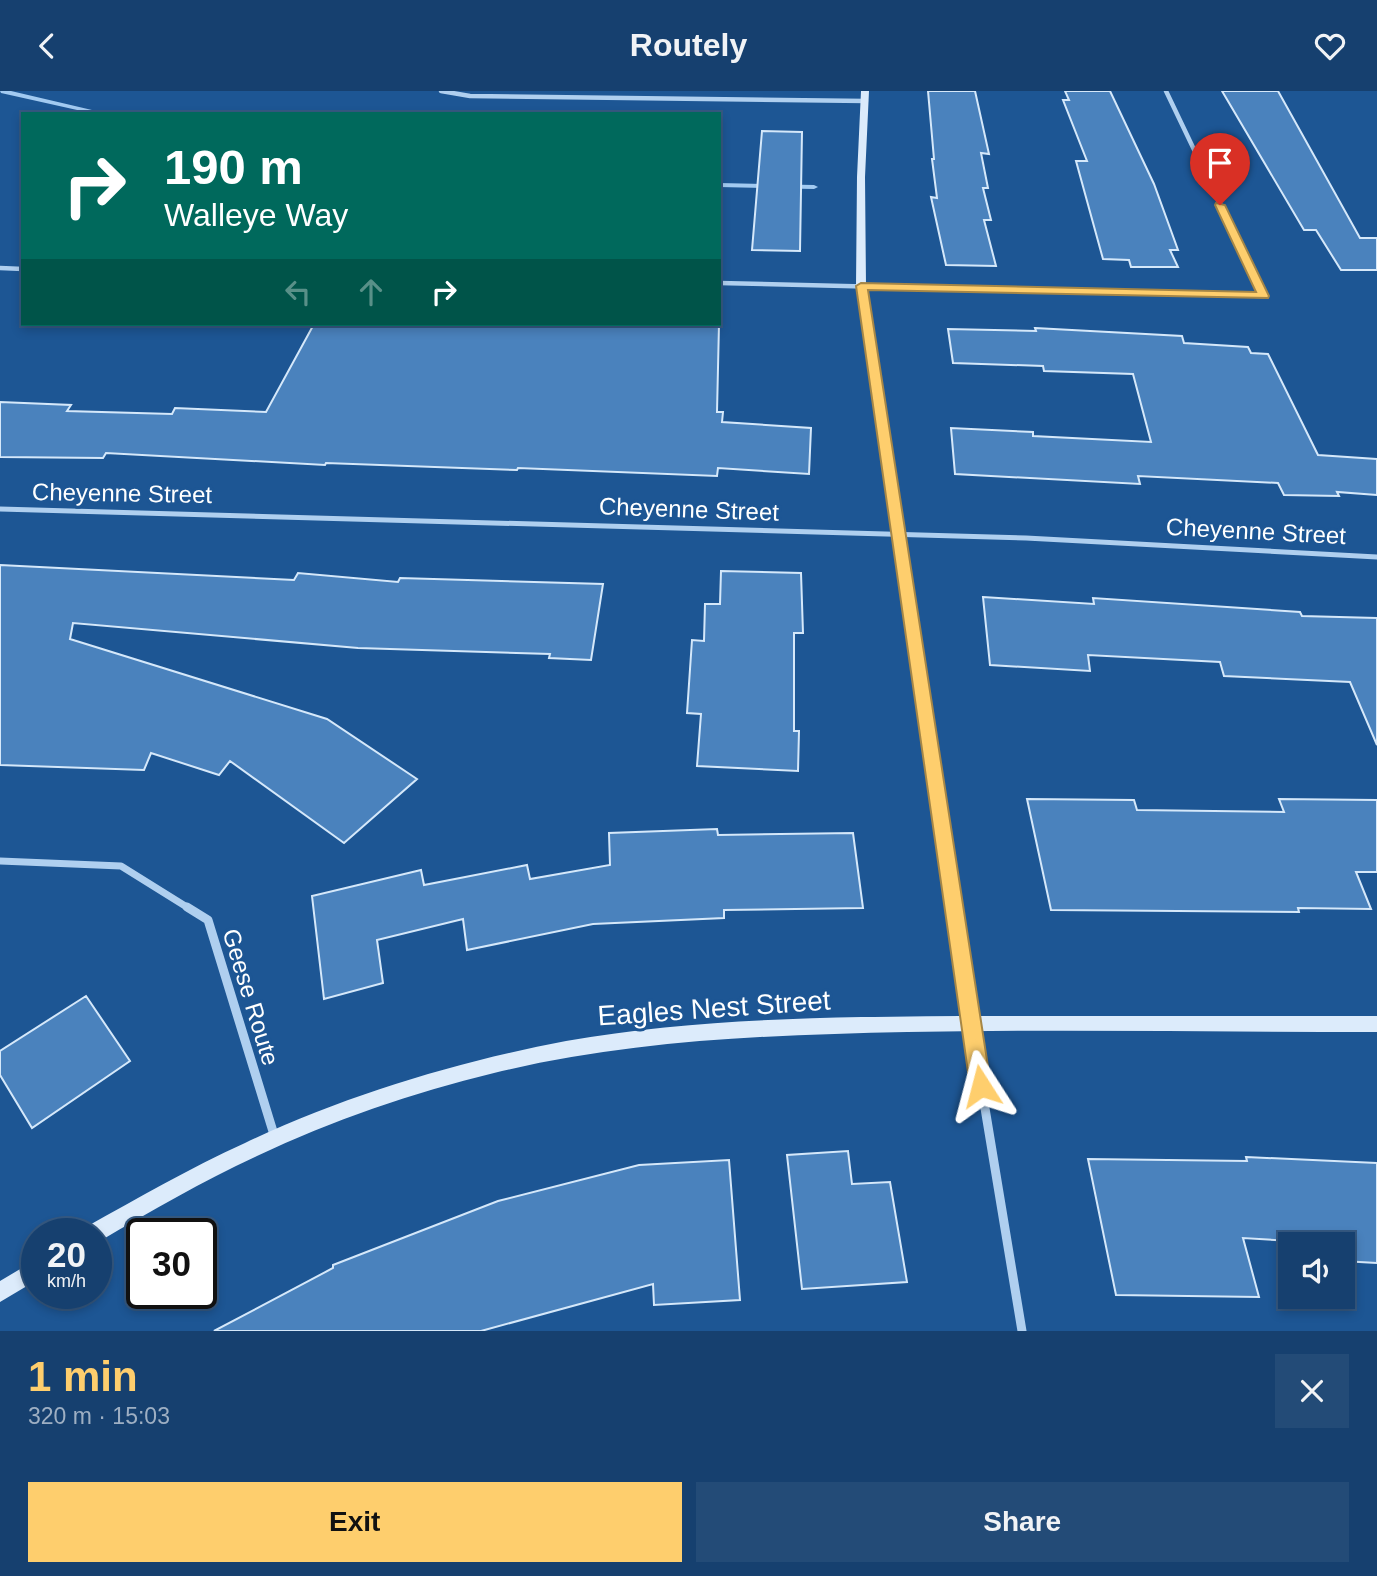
<!DOCTYPE html>
<html lang="en">
<head>
<meta charset="utf-8">
<style>
  :root { --surface:#16406f; --page:#234b77; --text:#f1f3f6; --muted:#9eafc3; --line:#355982; --accent:#fece6d }
  body { margin:0; font-family:Helvetica,sans-serif; background:var(--page); color:var(--text); height:100vh; display:flex; flex-direction:column; font-size:26px; white-space:nowrap }
  * { box-sizing:border-box; margin:0 }
  p { font-size:23px; color:var(--muted) }
  .icon { flex:none; width:38px; height:38px; fill:none; stroke:currentColor; stroke-width:2; stroke-linecap:round; stroke-linejoin:round }
  .map { position:relative; height:1240px; overflow:hidden }
  .details { display:flex; flex-direction:column; background:var(--surface); flex:1 }
  .details>* { flex:none }
  .top-card { position:absolute; left:21px; top:21px; width:700px; height:214px; border-radius:0px; box-shadow:0 4px 10px #0003,0 0 0 2px var(--line); background:#00695c; color:#fff; overflow:hidden }
  .controls { position:absolute; left:1278px; top:1141px; display:grid; gap:14px }
  .controls a { display:grid; place-items:center; width:77px; height:77px; border-radius:0px; background:var(--surface); box-shadow:0 4px 10px #0003,0 0 0 2px var(--line); font-size:35px }
  .speed { position:absolute; left:21px; top:1127px; display:flex; gap:14px; font-size:35px; font-weight:700; text-align:center }
  .speed>* { display:grid; place-content:center; width:91px; height:91px; border-radius:50%; background:var(--surface); box-shadow:0 4px 10px #0003,0 0 0 2px var(--line); line-height:1 }
  .speed small { font-size:18px; font-weight:400 }
  .speed .limit { border:4px solid #111; border-radius:10px; background:#fff; color:#111 }
  .pin { position:absolute; display:grid; place-items:center; width:60px; height:60px; color:#fff; margin:-72px -30px; border-radius:50% 50% 50% 0; rotate:-45deg; box-shadow:0 0 7px #0007 }
  .pin .icon { rotate:45deg }
  .me { position:absolute; width:77px; margin:-38px; rotate:351deg; stroke-linejoin:round; filter:drop-shadow(0 0 5px #0008) }
  .turn { display:flex; align-items:center; gap:24px; height:147px; padding:0 28px; font-size:32px }
  .turn .icon { width:91px; height:91px; stroke-width:2.5 }
  .turn b { display:block; font-size:49px; line-height:60px }
  .lanes { display:flex; align-items:center; height:66px; padding:0 28px; background:#0003; justify-content:center; gap:35px; direction:ltr }
  .lanes .off { opacity:.35 }
  .round { display:grid; place-items:center; flex:none; width:74px; height:74px; border-radius:0px; background:var(--page) }
  .headline { display:flex; align-items:center; justify-content:space-between; height:119px; padding:0 28px }
  h1 { font-size:42px; font-weight:700; line-height:52px; color:var(--accent) }
  .cta { display:flex; gap:14px; margin-top:auto; padding:14px 28px }
  .cta a { flex:1; height:80px; border-radius:0px; background:var(--accent); color:#111; font-size:28px; font-weight:700; line-height:80px; text-align:center }
  .cta a+a { background:var(--page); color:var(--text) }
  header { display:flex; justify-content:space-between; align-items:center; height:91px; padding:0 28px; background:var(--surface); font-size:32px; font-weight:700 }
  .map>svg:first-child { display:block }
  .lines { fill:none; stroke-linecap:round; stroke-linejoin:round }
  .stream { fill:#a2caf1; fill-rule:evenodd }
  .building { fill:#4a82bd; stroke:#d5e8fa; stroke-width:2 }
  .street-far3 { stroke:#afcfef; stroke-width:4.5 }
  .street-far2 { stroke:#afcfef; stroke-width:5 }
  .street-far1 { stroke:#afcfef; stroke-width:7 }
  .street { stroke:#afcfef; stroke-width:9 }
  .secondary { fill:#dcebfb; fill-rule:evenodd }
  .route { fill:#fece6d; stroke:#a58647; stroke-width:2 }
  .labels { text-anchor:middle; dominant-baseline:central; stroke-width:6; stroke-linejoin:round; paint-order:stroke }
  .street-label { font-size:24px; fill:#fff; stroke:#1d5694 }
  .near-street-label { font-size:28px; fill:#fff; stroke:#1d5694 }
</style>
</head>
<body>
<header><svg class="icon" aria-label="back" viewBox="0 0 24 24"><path d="M15 5l-7 7 7 7"/></svg>Routely<svg class="icon" aria-label="heart" viewBox="0 0 24 24"><path d="M12 20l-8-8c-3-5 5-10 8-4 3-6 11-1 8 4z"/></svg></header>
<div class="map">
<svg width="1377" height="1240" viewBox="0 0 1377 1240">
  <rect width="100%" height="100%" fill="#1d5694"/>
  <g class="lines">
    <path class="stream" d="M0 0H11L109 23H95L1 2Z
      M719 92 814 94 818 96 814 98 719 96Z"/>
  </g>
  <path class="building" d="M928 0H975L989 63 981 62 988 97H983L991 129H984L996 175 946 174 931 106 937 107 932 68H934Z
    M1065 0H1110L1154 93 1178 159H1170L1178 176H1131L1129 169 1103 168 1076 70H1087L1063 9H1069Z
    M1222 0H1278L1360 147H1377V179H1341L1316 139H1304Z
    M762 40 802 41 800 160 752 159Z
    M314 233H719L717 321H723L722 331 811 337 809 383 718 377 717 385 518 377 517 379 326 372 325 374 106 362 103 367 0 366V311L71 314 67 320 172 323 175 317 266 321Z
    M1035 237 1182 245 1184 252 1248 256 1251 262 1268 263 1318 364 1377 368V404L1337 401 1339 405 1284 404 1278 392 1138 385 1140 393 955 383 951 337 1033 341V345L1151 351 1133 283 1044 280 1043 275 953 272 948 238 1036 240Z
    M0 474 294 489 298 482 398 491 400 487 603 493 591 569 549 567 550 563 358 557 73 532 70 548 327 628 417 688 344 752 230 670 219 684 151 662 144 679 0 674Z
    M721 480 801 482 803 542H794V640H799L798 680 697 675 701 623 687 622 692 549 704 550 705 513H720Z
    M983 506 1094 513 1093 507 1300 521 1302 525 1377 527V654L1350 591 1224 585 1220 571 1088 564 1090 580 990 574Z
    M1027 708 1134 709 1137 719 1284 721 1279 708 1377 709V781H1356L1371 818 1298 817 1299 821 1051 819Z
    M717 738 718 744 853 742 863 817 724 819V827L593 833 467 859 463 828 377 849 383 892 324 908 312 805 421 779 424 794 527 774 530 788 610 774 609 742Z
    M86 905 130 970 32 1037 0 984V960Z
    M848 1060 852 1093 890 1091 907 1191 802 1198 787 1064Z
    M1246 1066 1377 1072V1172L1342 1170V1153L1243 1147 1259 1206 1116 1204 1088 1068 1247 1070Z
    M729 1069 740 1209 654 1214 653 1193 481 1240H214L333 1177V1174L498 1110 639 1074Z"/>
  <g class="lines">
    <path class="street-far3" d="M441 0 470 5 866 10
      M0 177 23 178
      M719 192 1264 205 1166 0"/>
    <path class="street-far2" d="M0 418 1026 447 1377 466"/>
    <path class="street-far1" d="M0 770 121 775 190 818"/>
    <path class="street" d="M187 816 208 829 275 1047
      M971 933 1022 1240"/>
    <path class="secondary" d="M861 0H869L865 86 866 195 978 925H1377V941C1220 941 1064 938 907 941 768 944 629 949 494 982 413 1002 332 1029 257 1065 203 1090 151 1120 100 1150L96 1151V1143H84L86 1136C138 1107 190 1077 245 1052 346 1004 456 971 566 950 696 927 830 926 961 925L856 195 857 86Z
      M37 1168V1189L0 1211V1190Z"/>
  </g>
  <path class="route" d="M1216 112 1225 114 1269 205 1268 207 868 199 991 995 988 1002 981 1005 973 1002 970 995 856 195 861 192 1256 201 1215 114Z"/>
  <g class="labels">
    <g class="street-label">
      <text transform="translate(122 402) rotate(1)">Cheyenne Street</text>
      <text transform="translate(689 418) rotate(2)">Cheyenne Street</text>
      <text transform="translate(1256 440) rotate(3)">Cheyenne Street</text>
      <text transform="translate(251 906) rotate(73)">Geese Route</text>
    </g>
    <g class="near-street-label">
      <text transform="translate(714 917) rotate(-4)">Eagles Nest Street</text>
    </g>
  </g>
</svg>
<div class="controls">
<a><svg class="icon" aria-label="sound" viewBox="0 0 24 24"><path d="M4 9h4l5-4v14l-5-4H4zM17 9q2 3 0 6"/></svg></a>
</div>
<div class="speed"><div>20<small>km/h</small></div><div class="limit">30</div></div>
<div class="pin" style="left:1220px;top:114px;background:#d93025"><svg class="icon" aria-label="arrive" viewBox="0 0 24 24"><path d="M6 21V4h12l-3 4 3 4H6"/></svg></div>
<svg class="me" style="left:981px;top:995px" viewBox="-20 -20 40 40"><path d="M0-17L14 15 0 8-14 15z" fill="#fece6d" stroke="#fff" stroke-width="4"/></svg>
<div class="top-card">
<div class="turn"><svg class="icon" aria-label="right" viewBox="0 0 24 24"><path d="M7 20v-9h11M14 6l5 5-5 5"/></svg><div><b>190 m</b>Walleye Way</div></div>
<div class="lanes"><svg class="icon off" aria-label="left" viewBox="0 0 24 24"><path d="M17 20v-9H6M10 6l-5 5 5 5"/></svg><svg class="icon off" aria-label="ahead" viewBox="0 0 24 24"><path d="M12 20V5M6 11l6-6 6 6"/></svg><svg class="icon" aria-label="right" viewBox="0 0 24 24"><path d="M7 20v-9h11M14 6l5 5-5 5"/></svg></div>
</div>
</div>
<section class="details">
<div class="headline"><div><h1>1 min</h1><p>320 m · 15:03</p></div><a class="round"><svg class="icon" aria-label="close" viewBox="0 0 24 24"><path d="M6 6l12 12M18 6L6 18"/></svg></a></div>
<div class="cta"><a>Exit</a><a>Share</a></div>
</section>
</body>
</html>
